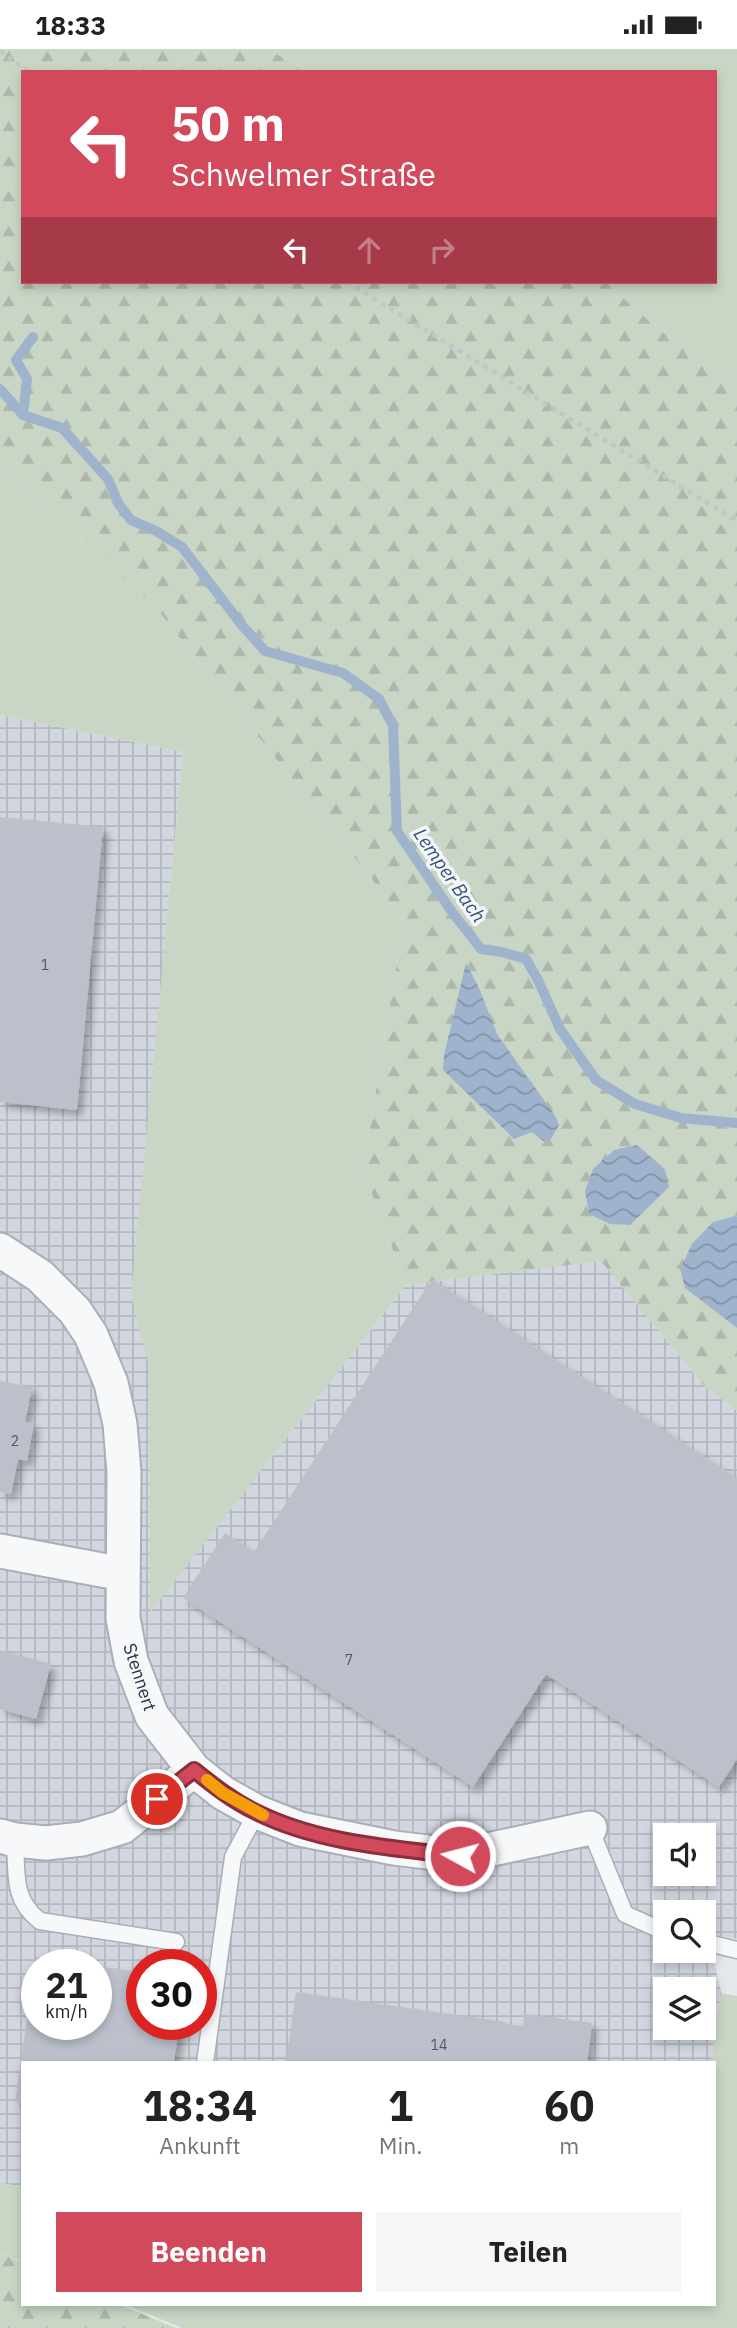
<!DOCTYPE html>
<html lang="de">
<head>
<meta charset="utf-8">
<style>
  :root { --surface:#fff; --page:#f6f6f6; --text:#222; --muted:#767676; --accent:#d1495b }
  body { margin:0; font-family:"IBM Plex Sans",sans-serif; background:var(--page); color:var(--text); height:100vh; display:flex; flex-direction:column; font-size:26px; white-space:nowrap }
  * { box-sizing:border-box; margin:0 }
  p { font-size:23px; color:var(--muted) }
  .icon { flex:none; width:38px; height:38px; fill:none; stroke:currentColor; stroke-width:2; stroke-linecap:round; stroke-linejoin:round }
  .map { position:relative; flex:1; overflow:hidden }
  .details { position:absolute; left:21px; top:2012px; width:695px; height:245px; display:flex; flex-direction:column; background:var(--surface); border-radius:0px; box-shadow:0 4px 10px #0003 }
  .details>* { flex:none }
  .top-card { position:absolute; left:21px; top:21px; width:696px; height:214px; border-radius:0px; box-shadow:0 4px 10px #0003; background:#d1495b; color:#fff; overflow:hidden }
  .tools { position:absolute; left:653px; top:1774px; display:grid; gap:14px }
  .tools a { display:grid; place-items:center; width:63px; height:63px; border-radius:0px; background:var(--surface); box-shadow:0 4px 10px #0003; font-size:35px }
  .speed { position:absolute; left:21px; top:1900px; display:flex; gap:14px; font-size:35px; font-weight:700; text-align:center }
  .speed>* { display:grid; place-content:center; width:91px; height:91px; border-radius:50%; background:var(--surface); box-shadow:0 4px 10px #0003; line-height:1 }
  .speed small { font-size:18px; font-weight:400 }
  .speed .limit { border:10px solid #d22; background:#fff; color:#111 }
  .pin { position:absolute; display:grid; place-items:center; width:60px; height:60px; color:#fff; margin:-30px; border:4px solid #fff; border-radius:50%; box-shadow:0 2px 7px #0007 }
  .me { position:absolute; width:77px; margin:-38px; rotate:277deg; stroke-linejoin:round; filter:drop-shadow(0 0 5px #0008) }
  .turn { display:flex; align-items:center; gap:24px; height:147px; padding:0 35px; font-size:32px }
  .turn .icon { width:91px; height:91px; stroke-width:2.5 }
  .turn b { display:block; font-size:49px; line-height:60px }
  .lanes { display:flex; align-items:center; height:66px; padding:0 35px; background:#0003; justify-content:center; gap:35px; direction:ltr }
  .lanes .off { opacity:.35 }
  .eta { display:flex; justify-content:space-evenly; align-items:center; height:119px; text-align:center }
  .eta b { font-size:42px; font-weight:700; line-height:49px }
  .action { display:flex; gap:14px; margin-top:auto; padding:14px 35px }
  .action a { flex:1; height:80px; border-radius:0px; background:var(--accent); color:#fff; font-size:28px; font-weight:700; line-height:80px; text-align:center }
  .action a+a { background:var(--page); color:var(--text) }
  .status { display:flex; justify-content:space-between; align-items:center; height:49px; padding:0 35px; background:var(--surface); direction:ltr }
  .status svg { height:19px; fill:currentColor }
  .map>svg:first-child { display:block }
  .industrial { fill:url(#industrial-grid); fill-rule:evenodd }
  .green { fill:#c9d6c5 }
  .forest { fill:url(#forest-firs) }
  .water { fill:url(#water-waves) }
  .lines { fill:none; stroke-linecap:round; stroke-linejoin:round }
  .stream { stroke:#9fb4cc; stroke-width:10 }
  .building { fill:#bbc0ca; filter:url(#shadow) }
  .lane-casing { stroke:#a9aeb7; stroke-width:19 }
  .street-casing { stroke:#a9aeb7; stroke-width:37 }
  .path { stroke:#c2c5cb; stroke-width:4.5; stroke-dasharray:5 5; stroke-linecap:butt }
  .lane { stroke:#f7f8fa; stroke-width:16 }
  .street { stroke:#f7f8fa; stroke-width:33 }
  .route-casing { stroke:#882f3b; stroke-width:18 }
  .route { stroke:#d1495b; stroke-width:12 }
  .slow { stroke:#f59e0b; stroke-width:12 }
  .labels { text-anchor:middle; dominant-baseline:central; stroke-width:7; stroke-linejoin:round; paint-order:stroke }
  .number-label { font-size:14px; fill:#4f5766 }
  .street-label { font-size:18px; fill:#2b3445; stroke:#f4f6f9 }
  .water-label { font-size:19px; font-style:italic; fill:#34527a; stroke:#f4f6f9 }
</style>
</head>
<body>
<div class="status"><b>18:33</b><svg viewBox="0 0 49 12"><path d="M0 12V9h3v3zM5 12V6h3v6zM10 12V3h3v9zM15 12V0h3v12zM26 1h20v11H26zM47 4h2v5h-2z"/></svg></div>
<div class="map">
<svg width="737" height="2279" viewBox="0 0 737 2279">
  <defs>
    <pattern id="industrial-grid" width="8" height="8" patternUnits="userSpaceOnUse" patternTransform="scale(1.75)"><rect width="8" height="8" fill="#d2d6de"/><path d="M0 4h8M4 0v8" fill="none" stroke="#b4b8c0"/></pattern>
    <pattern id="forest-firs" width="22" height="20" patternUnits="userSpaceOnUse" patternTransform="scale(1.75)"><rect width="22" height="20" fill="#c9d6c5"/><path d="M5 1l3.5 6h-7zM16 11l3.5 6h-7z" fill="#adb8ab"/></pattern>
    <pattern id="water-waves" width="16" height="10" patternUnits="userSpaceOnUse" patternTransform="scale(1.75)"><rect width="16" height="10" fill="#9fb4cc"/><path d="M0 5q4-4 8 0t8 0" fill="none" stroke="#8293a7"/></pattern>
    <filter id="shadow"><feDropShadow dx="6" dy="6" stdDeviation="3.5" flood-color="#0004"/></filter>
  </defs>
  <rect width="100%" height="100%" fill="#e4e7ec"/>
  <path class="industrial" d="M0 666 183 703 132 1246 149 1317 150 1563 406 1236 601 1211 704 1337 737 1362V1890L709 1885 721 1944 711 2014H23V2138L0 2134ZM665 1787H704V1825H665ZM665 1864H704V1902H665ZM37 1916H96V1976H37ZM142 1916H201V1976H142ZM665 1941H704V1979H665Z"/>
  <path class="green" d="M267 0H737V335L657 279 606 233H716V23H310Z
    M0 414 153 555 404 871 363 1121 406 1236 150 1564 149 1317 131 1246 183 703 0 666Z
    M721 1944 737 1947V2279H182L126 2256H714V2014H711Z
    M0 2134 23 2138V2213L0 2204Z"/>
  <path class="forest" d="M0 0H267L310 23H23V233H606L657 279 737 335V1362L704 1337 601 1212 406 1236 363 1121 404 871 153 555 0 414Z
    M0 2204 23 2214V2256H121L176 2279H0Z"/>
  <path class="water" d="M466 914 480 941 497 985 556 1068 559 1076 550 1092H543L532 1083 514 1090 443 1021 444 1006Z
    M637 1096 665 1120 669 1138 630 1176 610 1175 589 1165 585 1142 593 1120 614 1101Z
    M735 1167 737 1168V1279L685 1239 680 1220 692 1195 713 1173Z"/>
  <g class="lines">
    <path class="stream" d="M0 340 23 366 62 379 108 430 118 454 131 471 156 482 182 498 241 575 265 602 343 624 379 650 393 677 397 782 452 863 481 900 502 903 526 910 538 931 560 980 596 1031 635 1055 681 1069 737 1074
      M23 366 27 330 16 311 33 288"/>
  </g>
  <path class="building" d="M0 768 103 778 77 1061 0 1053Z
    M432 1230 737 1429V1710L719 1738 546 1625 473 1738 183 1549 225 1484 254 1503Z
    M0 1332 32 1338 25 1373 34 1374 27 1412 18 1410 11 1445 0 1443Z
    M0 1601 51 1615 36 1670 0 1660Z
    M36 1908 83 1915 37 1916V1976H96V1917L142 1923V1976H179L174 2014H23V2054L15 2053Z
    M296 1943 506 1973 505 1975 523 1977 525 1965 592 1974 587 2014H286Z"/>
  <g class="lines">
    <defs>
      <path id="lane" d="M590 1779 625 1865 665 1883
        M15 1791C17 1824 12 1851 40 1872L176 1893
        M704 1893 737 1901
        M205 2014 233 1808 257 1763"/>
      <path id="street" d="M0 1201 40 1227 75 1262 91 1286 111 1334 120 1375 124 1423 123 1569 131 1612 152 1667 194 1721 223 1744 257 1763 300 1780 394 1799 460 1807 590 1779
        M0 1502 123 1525
        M0 1787 15 1791 46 1794 82 1790 122 1778 194 1721"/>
    </defs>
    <use href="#lane" class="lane-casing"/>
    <use href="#street" class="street-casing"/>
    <path class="path" d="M0 2 28 23
      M347 233 737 472"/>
    <use href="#lane" class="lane"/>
    <use href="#street" class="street"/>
  </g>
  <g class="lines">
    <defs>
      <path id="route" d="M157 1750 194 1721C214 1737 233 1752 256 1763 318 1794 392 1799 460 1807"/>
    </defs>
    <use href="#route" class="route-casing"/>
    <use href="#route" class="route"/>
    <path class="slow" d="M207 1731 223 1744 263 1766"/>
  </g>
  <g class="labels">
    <g class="number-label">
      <text x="45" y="916">1</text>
      <text x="15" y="1392">2</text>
      <text x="349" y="1611">7</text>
      <text x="439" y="1996">14</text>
    </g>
    <g class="street-label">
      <text transform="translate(140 1628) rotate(72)">Stennert</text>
    </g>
    <g class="water-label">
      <text transform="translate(450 826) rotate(55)">Lemper Bach</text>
    </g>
  </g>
</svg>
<div class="tools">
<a><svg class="icon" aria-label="sound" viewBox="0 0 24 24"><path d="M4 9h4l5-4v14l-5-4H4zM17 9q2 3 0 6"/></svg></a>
<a><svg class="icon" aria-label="search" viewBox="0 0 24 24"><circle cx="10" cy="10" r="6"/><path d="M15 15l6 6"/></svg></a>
<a><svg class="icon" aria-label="layers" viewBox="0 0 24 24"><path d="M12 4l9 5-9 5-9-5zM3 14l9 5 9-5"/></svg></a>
</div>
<div class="speed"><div>21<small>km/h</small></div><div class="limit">30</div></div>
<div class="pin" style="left:157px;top:1750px;background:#d93025"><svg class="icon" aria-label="arrive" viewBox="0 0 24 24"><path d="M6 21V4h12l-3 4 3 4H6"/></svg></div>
<svg class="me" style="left:460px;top:1807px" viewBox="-20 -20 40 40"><circle r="17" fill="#d1495b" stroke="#fff" stroke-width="3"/><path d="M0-11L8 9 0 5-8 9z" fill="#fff"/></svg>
<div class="top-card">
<div class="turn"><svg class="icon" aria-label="left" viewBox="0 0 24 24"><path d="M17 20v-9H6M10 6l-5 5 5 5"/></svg><div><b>50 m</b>Schwelmer Straße</div></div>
<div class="lanes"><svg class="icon" aria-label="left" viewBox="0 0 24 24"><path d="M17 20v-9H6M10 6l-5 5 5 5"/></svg><svg class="icon off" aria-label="ahead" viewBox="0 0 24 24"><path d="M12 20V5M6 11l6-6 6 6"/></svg><svg class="icon off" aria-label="right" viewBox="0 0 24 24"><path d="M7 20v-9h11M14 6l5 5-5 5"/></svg></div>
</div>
<section class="details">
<div class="eta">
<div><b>18:34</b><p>Ankunft</p></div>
<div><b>1</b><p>Min.</p></div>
<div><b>60</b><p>m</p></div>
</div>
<div class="action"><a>Beenden</a><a>Teilen</a></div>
</section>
</div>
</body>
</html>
